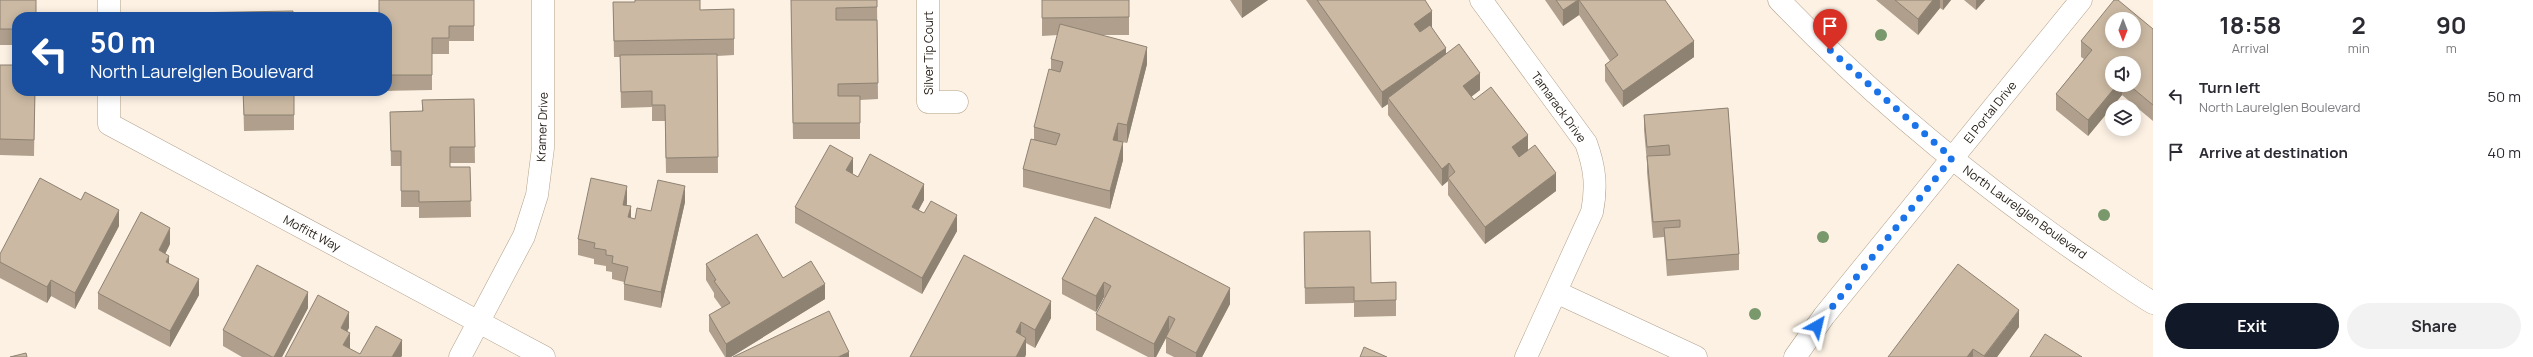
<!DOCTYPE html>
<html lang="en">
<head>
<meta charset="utf-8">
<style>
  :root { --surface:#fff; --page:#f2f2f3; --text:#2b2b33; --muted:#7c7c81; --accent:#111827 }
  body { margin:0; font-family:Manrope,sans-serif; background:var(--page); color:var(--text); height:100vh; display:flex; flex-direction:column; font-size:15px; white-space:nowrap }
  * { box-sizing:border-box; margin:0 }
  p { font-size:13px; color:var(--muted) }
  .icon { flex:none; width:22px; height:22px; fill:none; stroke:currentColor; stroke-width:2; stroke-linecap:round; stroke-linejoin:round }
  .map { position:relative; flex:1; overflow:hidden }
  .panel { display:flex; flex-direction:column; background:var(--surface); width:380px }
  .panel>* { flex:none }
  .top-card { position:absolute; left:12px; top:12px; width:380px; height:84px; border-radius:16px; box-shadow:0 2px 10px #0003; background:#1a4fa0; color:#fff; overflow:hidden }
  .needle { width:26px; rotate:180deg }
  .fabs { position:absolute; left:2105px; top:12px; display:grid; gap:8px }
  .fabs a { display:grid; place-items:center; width:36px; height:36px; border-radius:50%; background:var(--surface); box-shadow:0 2px 10px #0003; font-size:20px }
  .pin { position:absolute; display:grid; place-items:center; width:34px; height:34px; color:#fff; margin:-41px -17px; border-radius:50% 50% 50% 0; rotate:-45deg; box-shadow:0 0 4px #0007 }
  .pin .icon { rotate:45deg }
  .me { position:absolute; width:44px; margin:-22px; rotate:37deg; stroke-linejoin:round; filter:drop-shadow(0 0 3px #0008) }
  .turn { display:flex; align-items:center; gap:14px; height:84px; padding:0 12px; font-size:18px }
  .turn .icon { width:52px; height:52px; stroke-width:2.5 }
  .turn b { display:block; font-size:28px; line-height:34px }
  .eta { display:flex; justify-content:space-evenly; align-items:center; height:68px; text-align:center }
  .eta b { font-size:24px; font-weight:700; line-height:28px }
  .cta { display:flex; gap:8px; margin-top:auto; padding:8px 12px }
  .cta a { flex:1; height:46px; border-radius:24px; background:var(--accent); color:#fff; font-size:16px; font-weight:700; line-height:46px; text-align:center }
  .cta a+a { background:var(--page); color:var(--text) }
  ul { padding:0; list-style:none }
  li { display:flex; align-items:center; gap:12px; height:56px; padding:0 12px }
  li div { flex:1 }
  li b { display:block; font-size:15px }
  li em { font-style:normal }
  main { display:flex; flex:1; min-height:0 }
  .map>svg:first-child { display:block }
  .lines { fill:none; stroke-linecap:round; stroke-linejoin:round }
  .minor-casing { stroke:#b2a18c; stroke-width:23 }
  .minor { stroke:#fff; stroke-width:22 }
  .tree { fill:#79986c }
  .wall { fill:#af9f8c; fill-rule:evenodd }
  .shaded-wall { fill:#8e8272 }
  .building { fill:#cbb9a3; stroke:#8e8272; fill-rule:evenodd }
  .route { stroke:#1a73e8; stroke-width:7; stroke-dasharray:0 12.6 }
  .labels { text-anchor:middle; dominant-baseline:central; stroke-width:4; stroke-linejoin:round; paint-order:stroke }
  .street-label { font-size:12px; fill:#221b13; stroke:#fff }
</style>
</head>
<body>
<main>
<div class="map">
<svg width="2153" height="357" viewBox="0 0 2153 357">
  <rect width="100%" height="100%" fill="#fcf1e3"/>
  <g class="lines">
    <defs>
      <path id="minor" d="M109 0V17
        M928 0V102H957
        M1481 0 1586 143C1595 168 1597 186 1592 212L1526 357
        M1779 0C1870 95 1972 179 2080 254 2104 270 2128 288 2153 303
        M109 91V124L544 357
        M1556 292 1696 357
        M460 357 524 236 537 195 543 148V0
        M1795 357 1824 316 2081 0"/>
    </defs>
    <use href="#minor" class="minor-casing"/>
    <use href="#minor" class="minor"/>
  </g>
  <g class="tree">
    <circle cx="1881" cy="35" r="6"/>
    <circle cx="2104" cy="215" r="6"/>
    <circle cx="1823" cy="237" r="6"/>
    <circle cx="1755" cy="314" r="6"/>
  </g>
  <path class="wall" d="M0 0 17 17V45H0Z
    M474 0V41H449V54H432V90L379 91H387V17Z
    M791 0H877L878 99 860 100V139H793Z
    M1042 0H1129V35H1101L1147 64 1127 143 1118 141 1123 160 1110 209 1023 187V169L1034 139V127L1051 70V59L1058 35 1042 36Z
    M1230 0H1268L1242 18Z
    M1306 0H1425L1432 27H1431L1446 54 1480 90 1471 97 1474 100 1528 150 1556 191 1485 244 1448 195V181L1442 186 1388 115V104L1382 108Z
    M1545 0H1665L1694 57 1623 107 1605 81V65L1610 61 1579 15 1563 26Z
    M1876 0H1951L1943 10 1940 8 1918 35Z
    M1964 0H1985L1976 10Z
    M613 2H635L700 10 734 9V55L717 56 718 173H666L665 121H652V107L621 108 620 57H614Z
    M2153 29V121L2122 95 2088 136 2056 110V94L2084 59 2081 57V41ZM2134 63V85H2112Z
    M0 65 35 91 34 156 0 155Z
    M243 91H294V130L244 131Z
    M474 99 475 163H450V167H470L471 217 419 218V207H401V166H391L390 112 422 111V100Z
    M1728 108 1739 254V270L1667 276 1664 237 1653 238 1647 172V162V163L1644 130V115Z
    M853 173V174L858 177 924 200 918 210 957 231 922 294 795 223V207Z
    M627 202V206L631 218 635 219 651 211 685 202 661 308 624 300V282L612 279V272L606 271V266L594 264V259L578 255V239Z
    M1095 217 1230 304 1202 357H1174L1166 353V338L1156 357H1148L1096 330V314L1105 298 1104 297 1096 312 1062 294V279Z
    M119 226 75 309 51 296 47 303 0 278V254Z
    M1304 232 1371 283 1396 282V316L1354 317V303L1305 304Z
    M170 244 165 254 169 264 199 295 170 347 98 309V293Z
    M964 255 1051 318 1035 348 1026 343V355Z
    M706 264 783 278 825 299 731 357H725L709 331V315L722 308 714 297V293L706 280Z
    M308 308 282 357H242L223 346V330Z
    M2019 327 1997 357H1888Z"/>
  <path class="shaded-wall" d="M1242 0H1268L1242 18Z
    M1578 0H1579V15L1563 26V10Z
    M1933 0H1940V8L1918 35V19Z
    M1943 0H1951L1943 10Z
    M1976 0H1985L1976 10Z
    M1432 11V27L1414 40V24Z
    M1694 41V57L1623 107V91Z
    M1147 47V64L1127 143V125Z
    M1446 48V64L1388 98V104L1382 108V92Z
    M1480 73V90L1463 103V86Z
    M2117 85H2122V95L2088 136V120Z
    M1118 123V141L1113 140Z
    M1528 135V153L1512 165V147Z
    M1123 142V160L1110 209V191Z
    M853 158V173L846 186V170Z
    M1449 163 1448 181 1442 186V169Z
    M1556 173V191L1485 244V227Z
    M924 184V200L912 223V207Z
    M627 186V202L623 221V205Z
    M685 186V202L661 308V292Z
    M631 206V222L628 217Z
    M119 210V226L75 309V293Z
    M957 215V231L922 294V278Z
    M170 228V244L159 266V250Z
    M169 256V272L166 262Z
    M199 279V295L170 347V331Z
    M51 280V296L47 303V287Z
    M1104 282V297L1096 312V296Z
    M825 284V299L731 357H726V344Z
    M1230 288V304L1202 357H1196V353Z
    M308 292V308L282 357H274Z
    M1051 301V318L1035 348V330Z
    M2019 310V327L1997 357H1984Z
    M349 312V328L341 344V328Z
    M1169 316V332L1166 337V338L1156 357H1154V344Z
    M1021 322V340L1016 332Z
    M350 333V349L343 345Z
    M1026 338V355L1025 357H1016Z
    M402 340V356L401 357H392Z
    M1973 349V357H1967Z
    M849 352V357H838Z"/>
  <path class="building" d="M0 0H36V17H17V29H0Z
    M379 0H474V26H449V38H432V75H387V17H379Z
    M635 0H700V10L734 9V39L614 41 613 2H635Z
    M791 0H877V7L836 8V20H877L878 83 838 84V96H860V123H793Z
    M1042 0H1129V17L1042 18Z
    M1317 0H1425L1432 11 1414 24 1420 32 1430 25 1446 48 1382 92Z
    M1556 0H1578L1563 10Z
    M1579 0H1665L1694 41 1623 91 1605 65 1618 55Z
    M1895 0H1933L1918 19Z
    M2114 0H2118L2153 29V105L2129 85H2134V63H2112V85H2117L2088 120 2056 94 2092 50 2081 41ZM2112 19H2134V41H2112Z
    M293 11V17H187V13Z
    M1060 24 1147 47 1127 125 1118 123 1113 140 1123 142 1110 191 1023 169 1031 139 1056 145 1060 134 1034 127 1049 69 1060 72 1063 62 1051 59Z
    M1459 44 1480 73 1463 86 1474 100 1491 87 1528 135 1512 147 1519 157 1535 145 1556 173 1485 227 1448 178 1455 172 1449 163 1442 169 1388 98Z
    M717 54 718 157 666 158 665 105H652V91L621 92 620 55Z
    M0 65H17V91H35L34 140 0 139Z
    M243 91H294V115H244Z
    M474 99 475 147H450V167H470L471 201 419 202V191H401V151H391L390 112 423 111 422 100Z
    M1728 108 1739 254 1667 260 1664 228 1680 227V220L1653 222 1647 156 1670 155 1669 145 1647 147 1644 115Z
    M830 145 853 158 846 170 858 177 870 154 924 184 912 207 924 213 931 201 957 215 922 278 795 207Z
    M40 178 81 200 85 192 119 210 75 293 51 280 47 287 0 262V254Z
    M591 178 627 186 623 205 631 206 628 217 635 219 637 208 651 211 658 180 685 186 661 292 624 284 628 267 612 263 613 256 606 255V250L594 248 595 243 578 239Z
    M141 212 170 228 159 250 169 256 166 262 199 279 170 331 98 293Z
    M1095 217 1230 288 1196 353 1166 337 1175 319 1169 316 1154 344 1096 314 1111 286 1104 282 1096 296 1062 279Z
    M1370 231 1371 283 1396 282V300L1354 301V287L1305 288 1304 232Z
    M757 234 783 278 811 261 825 284 726 344 709 315 730 303 714 281 716 280 706 264Z
    M964 255 1051 301 1035 330 1021 322 1016 332 1026 338 1016 357H910Z
    M1958 264 2019 310 1984 356 1973 349 1967 357H1888Z
    M257 265 308 292 274 357H272L223 330Z
    M318 295 349 312 341 328 350 333 343 345 360 354 376 326 402 340 392 357H285Z
    M829 311 849 352 838 357H733Z
    M2045 334 2082 357H2030Z
    M1364 347 1387 357H1360Z
    M26 353 27 357H10Z"/>
  <g class="lines">
    <path class="route" d="M1817 326 1952 158 1830 50"/>
  </g>
  <g class="labels">
    <g class="street-label">
      <text transform="translate(928 53) rotate(-90)">Silver Tip Court</text>
      <text transform="translate(1559 107) rotate(54)">Tamarack Drive</text>
      <text transform="translate(1990 112) rotate(-51)">El Portal Drive</text>
      <text transform="translate(542 127) rotate(-88)">Kramer Drive</text>
      <text transform="translate(2025 212) rotate(36)">North Laurelglen Boulevard</text>
      <text transform="translate(312 233) rotate(28)">Moffitt Way</text>
    </g>
  </g>
</svg>
<div class="fabs">
<a><svg class="needle" viewBox="-14 -14 28 28"><path d="M0-13l5 13h-10z" fill="#e53935"/><path d="M0 13l5-13h-10z" fill="#7c7c81"/></svg></a>
<a><svg class="icon" aria-label="sound" viewBox="0 0 24 24"><path d="M4 9h4l5-4v14l-5-4H4zM17 9q2 3 0 6"/></svg></a>
<a><svg class="icon" aria-label="layers" viewBox="0 0 24 24"><path d="M12 4l9 5-9 5-9-5zM3 14l9 5 9-5"/></svg></a>
</div>
<div class="pin" style="left:1830px;top:50px;background:#d93025"><svg class="icon" aria-label="arrive" viewBox="0 0 24 24"><path d="M6 21V4h12l-3 4 3 4H6"/></svg></div>
<svg class="me" style="left:1817px;top:326px" viewBox="-20 -20 40 40"><path d="M0-17L14 15 0 8-14 15z" fill="#1a73e8" stroke="#fff" stroke-width="4"/></svg>
<div class="top-card">
<div class="turn"><svg class="icon" aria-label="left" viewBox="0 0 24 24"><path d="M17 20v-9H6M10 6l-5 5 5 5"/></svg><div><b>50 m</b>North Laurelglen Boulevard</div></div>
</div>
</div>
<section class="panel">
<div class="eta">
<div><b>18:58</b><p>Arrival</p></div>
<div><b>2</b><p>min</p></div>
<div><b>90</b><p>m</p></div>
</div>
<ul>
<li><svg class="icon" aria-label="left" viewBox="0 0 24 24"><path d="M17 20v-9H6M10 6l-5 5 5 5"/></svg><div><b>Turn left</b><p>North Laurelglen Boulevard</p></div><em>50 m</em></li>
<li><svg class="icon" aria-label="arrive" viewBox="0 0 24 24"><path d="M6 21V4h12l-3 4 3 4H6"/></svg><div><b>Arrive at destination</b></div><em>40 m</em></li>
</ul>
<div class="cta"><a>Exit</a><a>Share</a></div>
</section>
</main>
</body>
</html>
